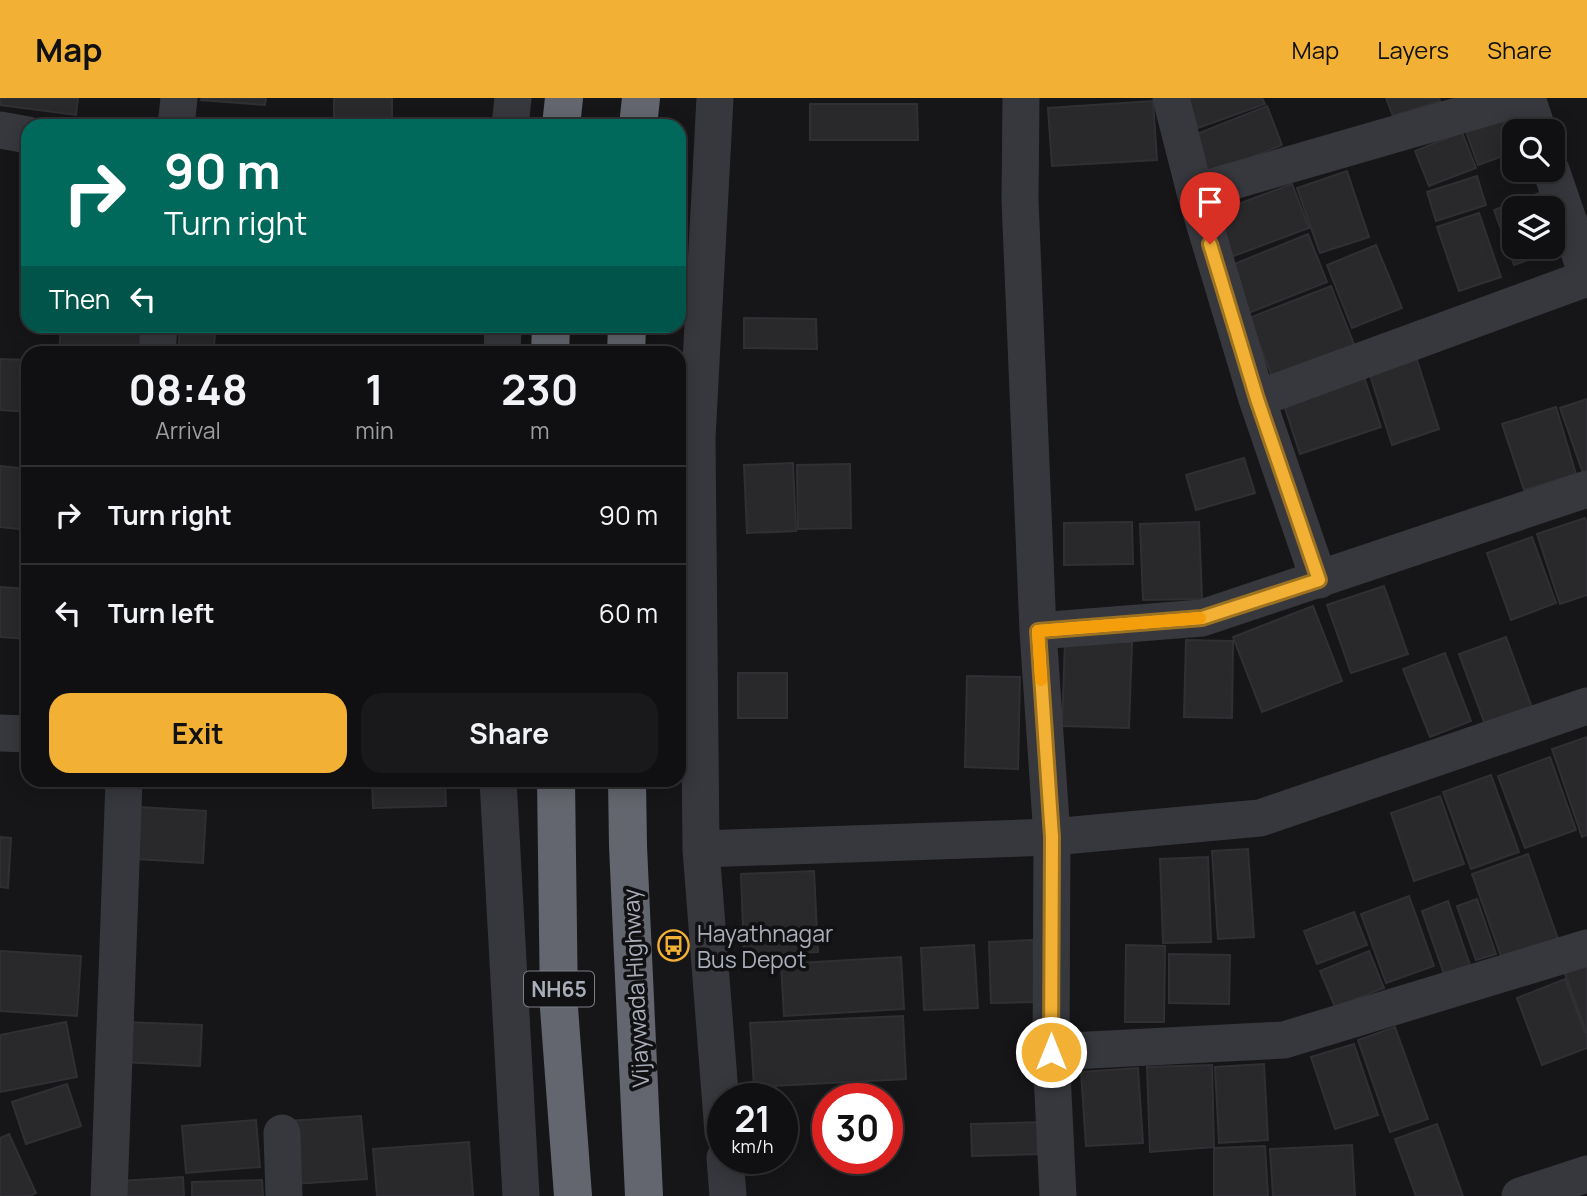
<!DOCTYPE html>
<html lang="en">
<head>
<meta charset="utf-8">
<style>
  :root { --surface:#101012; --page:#19191b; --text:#f1f3f6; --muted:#9c9d9f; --line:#303032; --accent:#f2b134 }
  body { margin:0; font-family:Manrope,sans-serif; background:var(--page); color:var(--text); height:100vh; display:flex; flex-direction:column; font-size:26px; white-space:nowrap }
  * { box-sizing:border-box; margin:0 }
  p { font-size:23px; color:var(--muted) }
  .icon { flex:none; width:38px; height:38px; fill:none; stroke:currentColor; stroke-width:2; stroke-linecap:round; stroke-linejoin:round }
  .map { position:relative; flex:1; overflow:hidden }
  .details { position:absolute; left:21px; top:248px; width:665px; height:441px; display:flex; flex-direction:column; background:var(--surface); border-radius:21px; box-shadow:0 4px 18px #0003,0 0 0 2px var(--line) }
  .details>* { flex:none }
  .hud { position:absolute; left:21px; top:21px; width:665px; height:214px; border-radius:21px; box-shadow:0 4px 18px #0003,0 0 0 2px var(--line); background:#00695c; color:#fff; overflow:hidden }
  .tools { position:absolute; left:1502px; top:21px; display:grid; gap:14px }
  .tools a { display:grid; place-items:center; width:63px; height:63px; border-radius:14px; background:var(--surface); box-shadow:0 4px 18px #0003,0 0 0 2px var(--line); font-size:35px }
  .speed { position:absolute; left:707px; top:985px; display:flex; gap:14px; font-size:35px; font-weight:700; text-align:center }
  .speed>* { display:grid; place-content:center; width:91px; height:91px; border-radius:50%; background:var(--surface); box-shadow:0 4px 18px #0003,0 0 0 2px var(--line); line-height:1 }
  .speed small { font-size:18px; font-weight:400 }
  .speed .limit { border:10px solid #d22; background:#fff; color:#111 }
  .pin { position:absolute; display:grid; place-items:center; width:60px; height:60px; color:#fff; margin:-72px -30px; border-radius:50% 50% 50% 0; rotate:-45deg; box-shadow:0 0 7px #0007 }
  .pin .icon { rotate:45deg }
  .me { position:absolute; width:77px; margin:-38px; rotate:0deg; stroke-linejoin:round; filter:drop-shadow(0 0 5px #0008) }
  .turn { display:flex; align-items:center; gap:24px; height:147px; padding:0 28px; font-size:32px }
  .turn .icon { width:91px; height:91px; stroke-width:2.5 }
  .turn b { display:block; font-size:49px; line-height:60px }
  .then { display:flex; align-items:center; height:66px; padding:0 28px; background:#0003; gap:14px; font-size:26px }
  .eta { display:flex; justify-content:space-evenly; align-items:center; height:119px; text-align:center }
  .eta b { font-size:42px; font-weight:700; line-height:49px }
  .action { display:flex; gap:14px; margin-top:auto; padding:14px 28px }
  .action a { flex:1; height:80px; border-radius:21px; background:var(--accent); color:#111; font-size:28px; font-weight:700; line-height:80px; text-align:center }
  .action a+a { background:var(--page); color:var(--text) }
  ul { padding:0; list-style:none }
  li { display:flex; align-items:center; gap:21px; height:98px; padding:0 28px; border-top:2px solid var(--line) }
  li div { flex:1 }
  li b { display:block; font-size:26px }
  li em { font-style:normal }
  header { display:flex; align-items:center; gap:42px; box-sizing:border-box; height:98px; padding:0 35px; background:var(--accent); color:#111 }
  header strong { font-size:33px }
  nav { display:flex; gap:38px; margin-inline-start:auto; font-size:24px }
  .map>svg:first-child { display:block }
  .building { fill:#29292c; stroke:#303034; stroke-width:2; fill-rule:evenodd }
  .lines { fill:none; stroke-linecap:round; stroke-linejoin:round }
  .minor { stroke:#37383d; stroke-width:37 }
  .highway { stroke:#63666e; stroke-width:38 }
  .route-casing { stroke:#9d7322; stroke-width:18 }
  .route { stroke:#f2b134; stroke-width:12 }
  .slow { stroke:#f59e0b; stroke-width:12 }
  .labels { text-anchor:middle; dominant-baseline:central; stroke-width:7; stroke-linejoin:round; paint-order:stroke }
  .shield { fill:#111113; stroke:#7b7e86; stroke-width:2 }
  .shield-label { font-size:21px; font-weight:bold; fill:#a8adb8 }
  .poi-label { font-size:23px; fill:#a8adb8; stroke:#111113; text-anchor:start }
  .street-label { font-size:23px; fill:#a8adb8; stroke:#111113 }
</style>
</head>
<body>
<header>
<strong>Map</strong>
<nav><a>Map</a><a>Layers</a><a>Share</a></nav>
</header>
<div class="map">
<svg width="1587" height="1098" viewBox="0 0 1587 1098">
  <rect width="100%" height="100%" fill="#161618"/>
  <path class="building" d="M0 0H78L76 17 0 7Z
    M202 0H266L265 7 201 2Z
    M334 0H392V28H334Z
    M1188 0H1262L1265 6 1198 30Z
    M1386 0H1439L1440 3 1393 18Z
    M1153 3 1157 62 1052 68 1048 10Z
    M810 6H917L918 42H810Z
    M1267 8 1282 47 1204 78 1189 39Z
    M1515 10 1523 33H1514V54L1478 67 1464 28Z
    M1462 34 1476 70 1429 88 1415 53Z
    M1347 73 1369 139 1320 155 1297 90Z
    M1477 78 1486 107 1436 123 1427 94Z
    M1292 86 1309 130 1231 159 1214 115Z
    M1547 92 1567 148 1514 167 1494 112ZM1514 110H1552V149H1514Z
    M1479 115 1501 179 1459 193 1437 129Z
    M1308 136 1327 184 1246 216 1227 169Z
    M1376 147 1402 210 1352 230 1327 167Z
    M1331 188 1355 249 1273 281 1249 220Z
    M744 220 816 221 817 251 744 250Z
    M61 228H146L144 256H59Z
    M180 228H216L213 256H178Z
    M1416 259 1439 331 1392 347 1369 274Z
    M0 261 28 262V314L0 312Z
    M1363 276 1381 329 1300 356 1283 304Z
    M1587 301V377L1584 378 1560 310Z
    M1556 309 1576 376 1524 392 1502 326Z
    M1244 360 1255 395 1196 412 1186 377Z
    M793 365 796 433 747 435 744 367Z
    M850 366 851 430 798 431 797 367Z
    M0 368 28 371V432L0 429Z
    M1585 420 1587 425V497L1560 506 1537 436Z
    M1132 424 1133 466 1064 467V425Z
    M1199 424 1202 501 1143 502 1140 426Z
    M1532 439 1556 505 1511 522 1487 455Z
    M1384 488 1408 556 1351 575 1327 507Z
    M0 489 28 491V541L0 539Z
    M1313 508 1342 583 1262 614 1233 539Z
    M1506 539 1534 615 1487 632 1459 556Z
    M1065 542 1132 544 1129 630 1062 628Z
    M1186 542 1233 543 1232 620 1184 619Z
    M1445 555 1471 623 1430 639 1403 571Z
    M738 575H787V620H738Z
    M967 578 1020 579 1018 671 965 669Z
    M1587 639V737L1582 739 1552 651Z
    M1550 659 1576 732 1525 750 1498 678Z
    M1491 677 1519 754 1471 771 1443 694Z
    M372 682H445L446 708 373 710Z
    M1440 698 1464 766 1414 783 1391 715Z
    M139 709 206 713 203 765 136 761Z
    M0 739 11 740 8 790 0 789Z
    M1248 751 1254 839 1218 841 1212 753Z
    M1528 756 1558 841 1502 861 1472 776Z
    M1208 759 1211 844 1163 845 1160 761Z
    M814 773 818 854 744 857 741 776Z
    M1409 798 1434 868 1386 885 1361 816Z
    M1477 801 1496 856 1476 862 1457 808Z
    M1448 803 1470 867 1444 876 1422 813Z
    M1354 814 1367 847 1317 866 1304 833Z
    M1033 842 1035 904 991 905 989 844Z
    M974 847 978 910 924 912 921 850Z
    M1126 847 1165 848 1164 924H1125Z
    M0 853 81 858 77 918 0 913Z
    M1369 853 1384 890 1335 909 1320 873Z
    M1169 856 1230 857 1229 906 1169 905Z
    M901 859 904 911 784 918 781 866Z
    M1587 865V936L1564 873Z
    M1565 881 1587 940V950L1542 967 1517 900Z
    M903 918 906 981 754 989 750 925Z
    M66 924 77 979 0 994V937Z
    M123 924 202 927 200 968 122 964Z
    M1395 929 1428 1021 1390 1034 1358 942Z
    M1354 946 1378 1017 1335 1031 1311 959Z
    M1264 966 1268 1042 1219 1045 1215 969Z
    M1212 967 1214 1049 1150 1054 1147 969Z
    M1138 970 1143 1045 1086 1048 1081 974Z
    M67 986 81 1028 26 1046 12 1004Z
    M361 1018 367 1081 294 1086 289 1023Z
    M256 1022 260 1069 186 1075 182 1028Z
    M1046 1024 1047 1056 972 1058 971 1026Z
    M1437 1026 1463 1098H1416L1395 1041Z
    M9 1036 36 1095 30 1098H0V1040Z
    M469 1044 473 1098H377L373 1051Z
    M1352 1047 1355 1098H1273L1270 1051Z
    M1265 1048 1268 1098H1214V1050Z
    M183 1079 184 1098H122L121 1083Z
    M262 1082 263 1098H192V1084Z"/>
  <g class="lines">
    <path class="minor" d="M715 0 697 340 701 751 723 1034
      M1021 0 1020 102 1038 533 1052 739 1051 954 1058 1098
      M1171 0 1195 94 1257 301 1319 482
      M1527 0 1538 33
      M176 28 179 0
      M510 28 513 0
      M0 32 28 37
      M1551 72 1587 177
      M1195 94 1520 0
      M157 256 159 228
      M502 256 503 228
      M1257 301 1587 180
      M1038 533 1202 520 1587 391
      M0 635 28 636
      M498 682 521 1098
      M701 751 1052 739 1260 720 1587 608
      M1051 954 1284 942 1587 850
      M282 1035 284 1098
      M725 1060 728 1098
      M109 1098 124 682
      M1520 1098 1587 1076"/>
    <path class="highway" d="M561 28 564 0
      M638 28 641 0
      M550 256 551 228
      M626 256 627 228
      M556 682 559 910 573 1098
      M627 682 628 748 644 1098"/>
  </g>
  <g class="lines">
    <defs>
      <path id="route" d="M1051 954 1052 739 1038 533 1202 520 1319 482 1257 301 1210 146"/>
    </defs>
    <use href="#route" class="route-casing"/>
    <use href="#route" class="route"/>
    <path class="slow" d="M1041 582 1038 533 1200 520"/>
  </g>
  <defs>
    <symbol id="bus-ring" viewBox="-11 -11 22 22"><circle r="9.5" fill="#111113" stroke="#f2b134" stroke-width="1.5"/><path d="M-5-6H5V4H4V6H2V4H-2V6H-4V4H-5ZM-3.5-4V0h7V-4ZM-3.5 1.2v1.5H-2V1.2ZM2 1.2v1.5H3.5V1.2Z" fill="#f2b134"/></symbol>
  </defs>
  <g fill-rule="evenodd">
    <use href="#bus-ring" x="656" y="830" width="35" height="35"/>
  </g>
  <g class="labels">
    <rect class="shield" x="524" y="873.5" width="70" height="35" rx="5"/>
    <g class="shield-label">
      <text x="559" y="891">NH65</text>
    </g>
    <g class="poi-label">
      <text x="697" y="835">Hayathnagar<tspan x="697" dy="26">Bus Depot</tspan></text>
    </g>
    <g class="street-label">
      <text transform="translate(635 890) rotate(-93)">Vijaywada Highway</text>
    </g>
  </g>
</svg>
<div class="tools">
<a><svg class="icon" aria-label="search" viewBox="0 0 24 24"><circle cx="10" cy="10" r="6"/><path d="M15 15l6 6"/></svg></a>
<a><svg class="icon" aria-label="layers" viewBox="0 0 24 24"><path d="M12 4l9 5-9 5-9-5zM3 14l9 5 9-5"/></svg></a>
</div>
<div class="speed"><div>21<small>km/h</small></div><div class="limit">30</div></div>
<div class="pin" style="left:1210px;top:146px;background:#d93025"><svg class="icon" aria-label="arrive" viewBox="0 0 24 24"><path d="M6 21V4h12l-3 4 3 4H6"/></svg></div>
<svg class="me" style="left:1051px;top:954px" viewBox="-20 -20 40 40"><circle r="17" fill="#f2b134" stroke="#fff" stroke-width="3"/><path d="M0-11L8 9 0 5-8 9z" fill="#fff"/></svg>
<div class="hud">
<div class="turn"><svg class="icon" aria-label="right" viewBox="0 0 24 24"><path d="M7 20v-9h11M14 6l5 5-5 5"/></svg><div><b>90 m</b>Turn right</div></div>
<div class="then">Then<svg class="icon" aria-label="left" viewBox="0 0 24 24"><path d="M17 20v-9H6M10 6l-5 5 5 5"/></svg></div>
</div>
<section class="details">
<div class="eta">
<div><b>08:48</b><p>Arrival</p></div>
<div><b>1</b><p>min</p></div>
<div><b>230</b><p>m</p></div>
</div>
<ul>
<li><svg class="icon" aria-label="right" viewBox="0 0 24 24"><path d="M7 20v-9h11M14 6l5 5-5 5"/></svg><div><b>Turn right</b></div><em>90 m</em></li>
<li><svg class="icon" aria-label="left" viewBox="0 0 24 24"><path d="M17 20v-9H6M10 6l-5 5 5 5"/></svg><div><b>Turn left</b></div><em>60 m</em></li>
</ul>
<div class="action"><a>Exit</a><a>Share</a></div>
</section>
</div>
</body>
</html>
